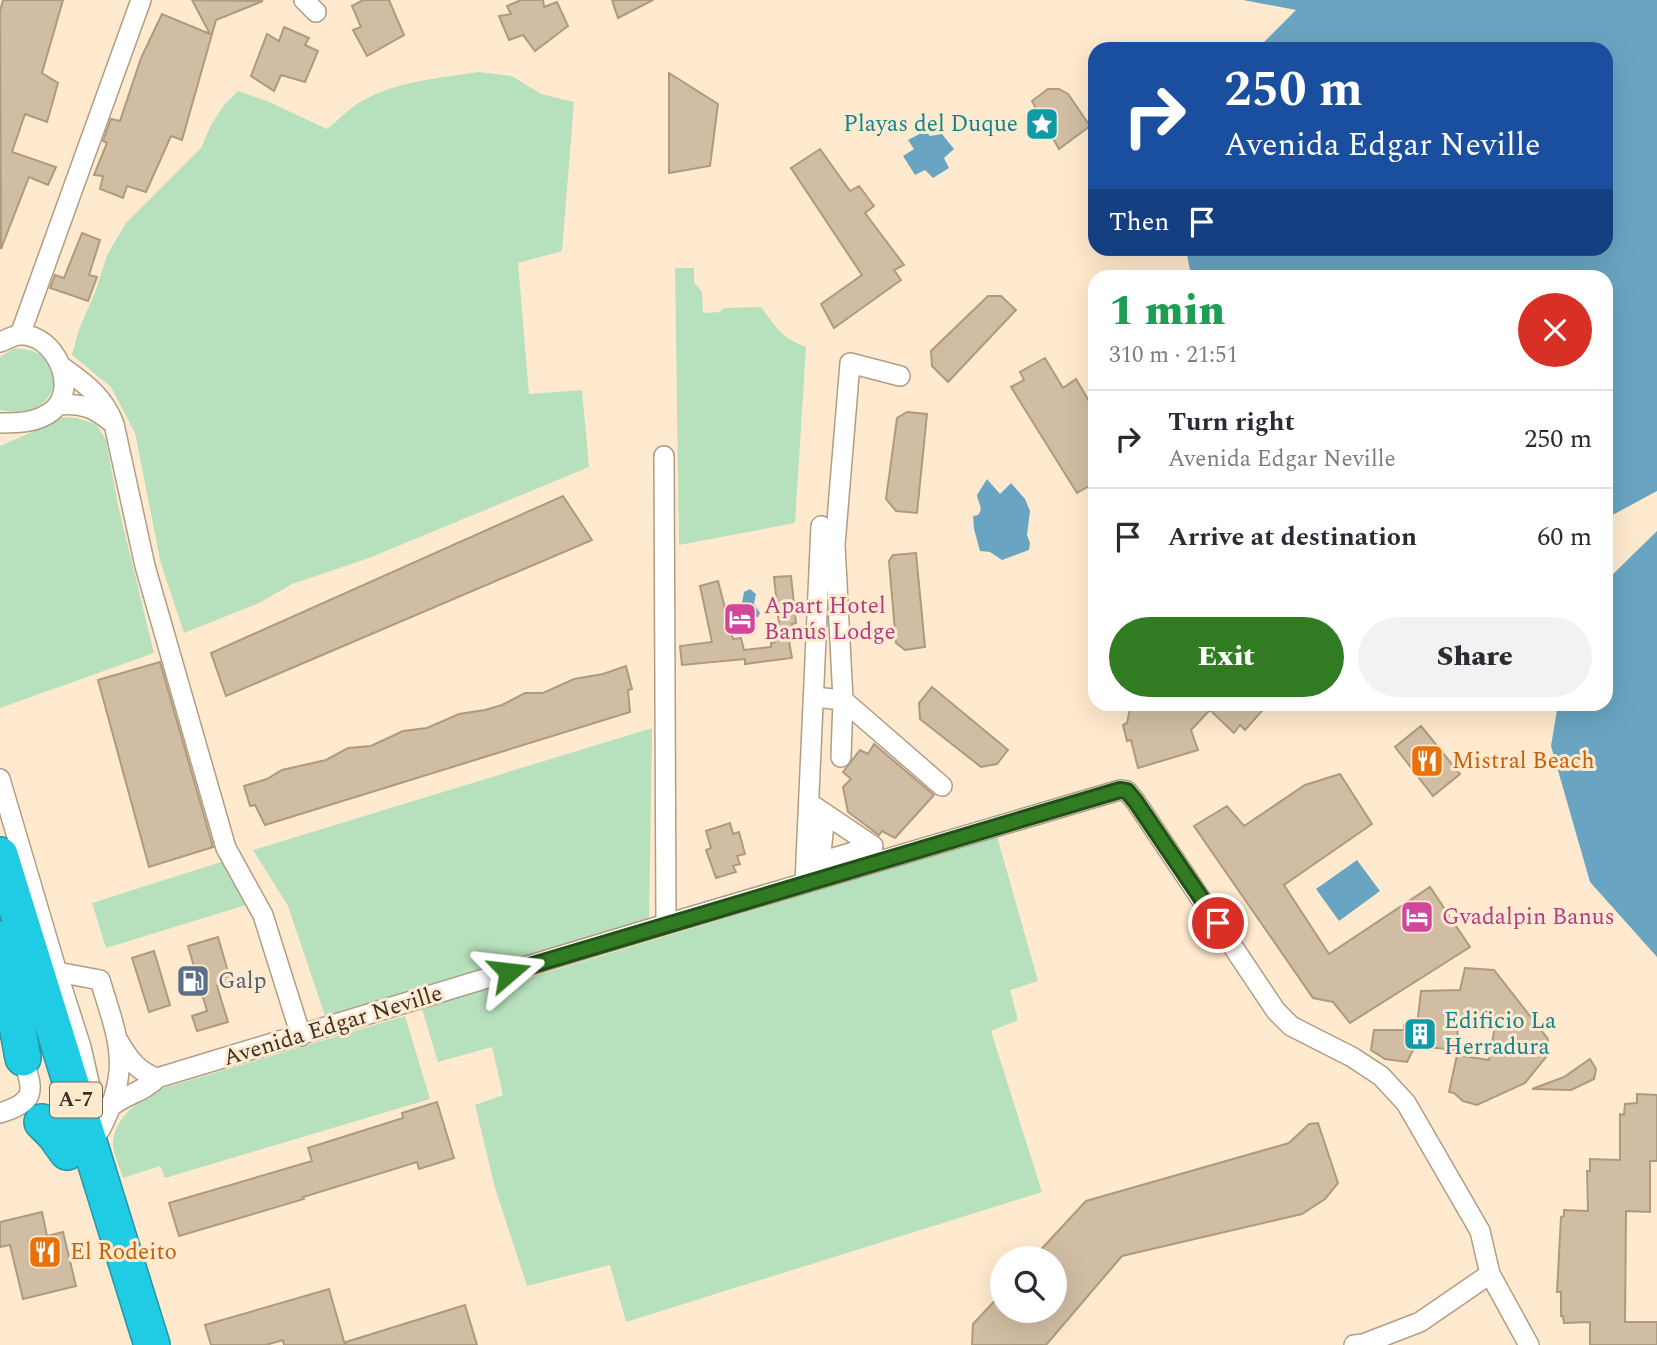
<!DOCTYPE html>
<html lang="en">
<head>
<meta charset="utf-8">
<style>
  :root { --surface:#fff; --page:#f2f2f3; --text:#2b2b33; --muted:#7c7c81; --line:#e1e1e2; --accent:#317c23 }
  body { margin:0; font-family:Spectral,serif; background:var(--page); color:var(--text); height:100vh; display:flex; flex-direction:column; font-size:26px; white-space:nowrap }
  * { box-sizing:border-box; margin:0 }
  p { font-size:23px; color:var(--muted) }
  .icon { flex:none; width:38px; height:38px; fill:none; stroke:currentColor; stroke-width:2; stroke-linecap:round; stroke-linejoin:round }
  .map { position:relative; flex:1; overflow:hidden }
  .panel { position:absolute; left:1088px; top:270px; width:525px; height:441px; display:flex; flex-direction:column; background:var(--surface); border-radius:21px; box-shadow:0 7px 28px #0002 }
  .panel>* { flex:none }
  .banner { position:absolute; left:1088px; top:42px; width:525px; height:214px; border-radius:21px; box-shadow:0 7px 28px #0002; background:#1a4fa0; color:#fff; overflow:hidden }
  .tools { position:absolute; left:990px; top:1246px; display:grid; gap:14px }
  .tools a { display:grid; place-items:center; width:77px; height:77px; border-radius:50%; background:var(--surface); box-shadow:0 7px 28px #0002; font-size:35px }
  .pin { position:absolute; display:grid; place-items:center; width:60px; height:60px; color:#fff; margin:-30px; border:4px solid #fff; border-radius:50%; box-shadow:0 2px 7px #0007 }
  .me { position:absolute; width:77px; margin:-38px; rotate:73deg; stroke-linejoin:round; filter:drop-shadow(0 0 5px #0008) }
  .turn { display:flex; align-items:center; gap:24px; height:147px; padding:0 21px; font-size:32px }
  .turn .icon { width:91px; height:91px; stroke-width:2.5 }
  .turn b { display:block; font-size:49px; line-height:60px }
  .then { display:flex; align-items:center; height:66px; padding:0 21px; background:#0003; gap:14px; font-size:26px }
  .round { display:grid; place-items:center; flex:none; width:74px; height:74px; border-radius:37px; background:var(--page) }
  .head { display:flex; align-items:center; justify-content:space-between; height:119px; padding:0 21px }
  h1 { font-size:42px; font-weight:800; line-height:52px; color:#1e9e55 }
  .button { display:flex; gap:14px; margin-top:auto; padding:14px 21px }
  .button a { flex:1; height:80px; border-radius:42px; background:var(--accent); color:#fff; font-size:28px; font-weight:800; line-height:80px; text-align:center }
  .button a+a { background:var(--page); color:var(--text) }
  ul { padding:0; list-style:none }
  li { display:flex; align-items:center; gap:21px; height:98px; padding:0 21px; border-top:2px solid var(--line) }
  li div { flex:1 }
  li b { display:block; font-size:26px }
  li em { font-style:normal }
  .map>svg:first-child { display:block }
  .green { fill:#b7e0bc }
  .water { fill:#69a5c2 }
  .building { fill:#d1bda3; stroke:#ad9a80; stroke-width:2 }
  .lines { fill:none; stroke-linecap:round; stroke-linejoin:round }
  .street-casing { stroke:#b19d84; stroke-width:22 }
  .highway-casing { stroke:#2995a2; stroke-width:38 }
  .street { stroke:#fff; stroke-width:19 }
  .highway { stroke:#20cbe4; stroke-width:35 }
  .route-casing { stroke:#205117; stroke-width:18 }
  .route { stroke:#317c23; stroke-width:12 }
  .labels { text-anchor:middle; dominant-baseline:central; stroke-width:6; stroke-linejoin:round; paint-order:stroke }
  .shield { fill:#ffeacf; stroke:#746859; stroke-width:2 }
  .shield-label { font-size:21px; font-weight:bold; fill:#393126 }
  .culture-label { font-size:23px; fill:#0d838f; stroke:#ffeacf; text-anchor:end }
  .hotel-label { font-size:23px; fill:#b23c85; stroke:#ffeacf; text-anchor:start }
  .food-label { font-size:23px; fill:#c56008; stroke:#ffeacf; text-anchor:start }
  .service-label { font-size:23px; fill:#4e5e75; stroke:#ffeacf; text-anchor:start }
  .street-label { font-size:23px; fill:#393126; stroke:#ffeacf }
</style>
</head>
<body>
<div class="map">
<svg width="1657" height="1345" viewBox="0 0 1657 1345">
  <rect width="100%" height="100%" fill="#ffeacf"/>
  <path class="green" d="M479 72 512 76 541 94 574 102 562 251 518 263 529 394 582 390 589 467 369 558 292 584 259 603 184 633 161 564 135 433 111 387 72 355 79 329 96 290 107 255 126 223 201 148 211 125 224 105 238 91 267 101 327 129C339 120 349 108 362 101 397 81 440 78 479 72Z
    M675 268H694V282L702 292 703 313 720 312 723 308 761 307C777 328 780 337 806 347L795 523 679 545Z
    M13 349C73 345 66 425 0 410V357Z
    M60 417 76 418 96 424 106 440 118 505 154 653 0 708V446L34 431Z
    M652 728 649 926 327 1022 288 906 253 850Z
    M997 836 1038 981 1010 990 1018 1020 991 1031 1042 1192 626 1322 610 1265 527 1286 495 1188 475 1105 503 1095 492 1047 438 1062 421 1006 514 979 515 982Z
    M224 861 246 905 106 948 92 903Z
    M405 1016 430 1099 165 1178 160 1166 123 1178C120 1168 114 1156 113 1146 112 1120 137 1102 157 1090Z"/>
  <path class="water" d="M1243 0H1657V491L1607 518 1606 276H1191L1186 249 1606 248V49H1257L1296 10Z
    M925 131 930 136 942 134 954 149 944 158 949 168 933 178 925 170 915 175 903 156 914 149 908 140Z
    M987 479 1000 494 1011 483 1025 499 1030 511 1027 535 1030 543 1029 550 1002 560 990 552 980 551 974 529 973 516 978 515C984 508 978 503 977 495Z
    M1657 531V957L1590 882 1551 746 1558 704H1606L1607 580Z
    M750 589 756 594 754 604 760 613 758 617 752 620 744 615 742 603 744 592Z
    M1357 860 1380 891 1339 921 1316 889Z"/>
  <path class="building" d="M3 0H63L42 73 58 83 47 122 25 114 12 152 56 167 48 185 29 177 1 249 0 11Z
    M192 0 263 1 216 20 182 140 171 136 146 192 127 186 123 198 100 189 103 176 94 175 107 143 103 141 111 119 120 121 141 58 162 14 210 34Z
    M363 0H389L404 35 367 56 353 30 361 27 352 6Z
    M521 0H543L544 7 557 2 568 26 535 51 523 35 509 40 499 16 511 14 507 6Z
    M612 0H653L618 18Z
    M284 27 309 38 305 45 318 51 305 82 281 75 274 91 251 76 267 34 279 41Z
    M669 73 718 104 710 166 669 173Z
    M1048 89H1059L1068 94 1090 126 1059 149 1032 101Z
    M820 149 850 191 859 186 874 206 865 213 904 265 894 270 901 280 834 328 821 304 862 275 791 168Z
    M82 233 100 240 89 275 97 277 88 301 50 288 55 275 64 278Z
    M988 296H1001L1016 310 948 382 932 366 931 351Z
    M1045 358 1063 388 1076 379 1096 413V482L1077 493 1011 387 1024 380 1020 372Z
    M907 412 927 414 917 513 896 511 886 499 897 418Z
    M563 496 592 540 226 696 211 653Z
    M916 553 925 647 905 650 896 643 889 561 893 555Z
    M791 576 796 623 792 624 795 640 789 641 792 658 745 664V659L682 665 680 646 712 642 700 586 718 581 733 639 741 638 744 650 771 647V643L775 642 774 625 779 624 774 577Z
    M160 662 213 847 149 867 98 680Z
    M626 666 632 689 628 690 630 712 265 825 255 805 250 806 244 786 267 779 282 770 326 760 348 748 371 746 403 731 427 728 459 714 485 710 502 705 525 693H543L574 679 603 674Z
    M932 687 1008 750 997 764 981 767 920 719 919 703Z
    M1131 704H1268L1245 730 1240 725 1234 733 1210 710 1191 730 1198 750 1138 768 1131 740 1127 741 1123 725 1127 723Z
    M1421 726 1460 774 1433 796 1395 747Z
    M874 744 934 795 895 838 882 831 879 835 848 812 843 787 851 779 843 772 860 750 868 754Z
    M1340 774 1372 824 1284 885 1329 954 1430 887 1470 947 1350 1023 1333 1002 1313 998 1194 826 1227 806 1244 826 1305 785Z
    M730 823 733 834 739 832 745 854 737 856 740 864 733 866 736 872 716 878 706 850 711 848 706 831Z
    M218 937 231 982 217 986 228 1022 197 1031 192 1016 207 1011 188 946Z
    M154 951 170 1005 149 1012 132 958Z
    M1465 968 1494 970 1548 1039 1546 1057 1525 1083 1477 1105 1463 1101 1454 1093 1449 1092 1457 1055 1489 1060 1495 1026 1458 1021 1457 1050 1415 1046 1407 1062 1385 1059 1371 1050 1374 1030H1404V1025L1417 1026 1421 991 1460 990Z
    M1590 1059 1596 1069 1594 1079 1571 1090 1532 1089 1564 1077Z
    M1637 1094 1657 1095V1161H1650V1212L1626 1211 1625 1322H1657V1345H1590V1322L1564 1323 1563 1316H1561V1292H1557L1561 1217 1564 1216V1210L1588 1211 1587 1171H1590V1159L1620 1160V1114L1624 1115 1625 1104 1637 1103Z
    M437 1102 454 1158 419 1169 417 1162 303 1197 304 1199 179 1236 169 1203 312 1161 308 1148 403 1118 402 1113Z
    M1318 1123 1338 1183 1325 1199 1302 1214 1122 1256 1046 1345H972L973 1324 1003 1292V1311H1055V1258H1033L1086 1201 1289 1143 1309 1124Z
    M42 1212 47 1236 63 1232 76 1286 23 1299 10 1245 0 1247V1222Z
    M329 1289 345 1345H284L283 1340 266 1345H211L205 1325Z
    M465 1305 477 1345H347L346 1342Z"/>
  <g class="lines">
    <defs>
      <path id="street" d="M304 0 316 12
        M20 335 141 0
        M0 342C6 340 14 335 20 335 55 333 80 389 52 411 37 423 18 423 0 423
        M61 366C85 384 103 395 114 424L145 566 226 848 263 915 301 1036
        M58 405C80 403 93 407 110 421
        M664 456 666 924
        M814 697 843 700 835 545 850 363 900 376
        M843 700 942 786
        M841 757 843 700
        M0 779 57 972 100 980C119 1042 132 1069 100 1130
        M809 803 873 846 820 862 825 814
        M805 883 821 526
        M57 972 81 1047 99 1126
        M119 1042C129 1059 138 1072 157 1078
        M113 1105C127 1094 145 1091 157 1078L666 924 1120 790 1127 791 1136 802 1276 1011 1291 1026 1352 1057 1381 1076 1406 1103 1480 1231 1490 1274 1529 1345
        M0 1113C42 1100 31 1087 21 1051
        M1354 1345 1363 1344 1420 1322 1490 1274"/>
      <path id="highway" d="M0 855 152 1345
        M1 939 23 1058
        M42 1122 54 1134 67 1152"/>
    </defs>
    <use href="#street" class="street-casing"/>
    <use href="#highway" class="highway-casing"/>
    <use href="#street" class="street"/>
    <use href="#highway" class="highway"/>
  </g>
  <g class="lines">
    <defs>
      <path id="route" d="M509 972 1120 790 1127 791 1136 802 1218 923"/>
    </defs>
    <use href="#route" class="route-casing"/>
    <use href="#route" class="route"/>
  </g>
  <defs>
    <symbol id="sight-square" viewBox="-11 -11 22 22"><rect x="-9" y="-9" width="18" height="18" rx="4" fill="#0f9aa8" stroke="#ffeacf"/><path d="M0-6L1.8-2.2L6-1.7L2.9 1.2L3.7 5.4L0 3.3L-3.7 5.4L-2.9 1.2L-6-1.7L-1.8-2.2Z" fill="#fff"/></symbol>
    <symbol id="hotel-square" viewBox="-11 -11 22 22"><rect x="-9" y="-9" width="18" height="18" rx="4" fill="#d1479c" stroke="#ffeacf"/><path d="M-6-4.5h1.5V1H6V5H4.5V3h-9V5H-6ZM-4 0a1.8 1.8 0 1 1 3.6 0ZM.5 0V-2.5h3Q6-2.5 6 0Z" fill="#fff"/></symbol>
    <symbol id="restaurant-square" viewBox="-11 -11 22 22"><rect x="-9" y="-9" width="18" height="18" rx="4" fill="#e8710a" stroke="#ffeacf"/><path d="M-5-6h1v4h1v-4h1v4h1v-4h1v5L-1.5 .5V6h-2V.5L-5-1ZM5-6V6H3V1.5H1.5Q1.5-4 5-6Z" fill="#fff"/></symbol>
    <symbol id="fuel-square" viewBox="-11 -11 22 22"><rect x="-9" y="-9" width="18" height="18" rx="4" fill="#5c6f8a" stroke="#ffeacf"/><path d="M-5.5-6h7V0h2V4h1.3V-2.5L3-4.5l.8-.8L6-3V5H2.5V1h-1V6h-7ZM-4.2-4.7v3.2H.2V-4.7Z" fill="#fff"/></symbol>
    <symbol id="building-square" viewBox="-11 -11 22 22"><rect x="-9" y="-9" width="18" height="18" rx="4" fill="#0f9aa8" stroke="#ffeacf"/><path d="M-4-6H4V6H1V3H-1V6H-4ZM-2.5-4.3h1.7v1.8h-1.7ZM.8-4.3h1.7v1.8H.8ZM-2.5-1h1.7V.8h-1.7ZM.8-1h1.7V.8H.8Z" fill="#fff"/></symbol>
  </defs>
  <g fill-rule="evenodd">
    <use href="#sight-square" x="1023" y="105" width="38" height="38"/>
    <use href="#hotel-square" x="721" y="600" width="38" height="38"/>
    <use href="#restaurant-square" x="1408" y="742" width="38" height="38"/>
    <use href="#hotel-square" x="1398" y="898" width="38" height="38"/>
    <use href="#fuel-square" x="174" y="962" width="38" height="38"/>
    <use href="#building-square" x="1401" y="1015" width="38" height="38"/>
    <use href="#restaurant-square" x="26" y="1233" width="38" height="38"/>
  </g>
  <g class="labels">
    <rect class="shield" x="50" y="1082.5" width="52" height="35" rx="5"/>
    <g class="shield-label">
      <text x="76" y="1100">A-7</text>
    </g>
    <g class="culture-label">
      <text x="1018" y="124">Playas del Duque</text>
      <text x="1444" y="1021" text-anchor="start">Edificio La<tspan x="1444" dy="26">Herradura</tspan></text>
    </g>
    <g class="hotel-label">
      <text x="764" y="606">Apart Hotel<tspan x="764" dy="26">Banús Lodge</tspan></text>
      <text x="1442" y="917">Gvadalpin Banus</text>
    </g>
    <g class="food-label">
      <text x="1452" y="761">Mistral Beach</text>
      <text x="70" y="1252">El Rodeito</text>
    </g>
    <g class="service-label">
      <text x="218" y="981">Galp</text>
    </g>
    <g class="street-label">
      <text transform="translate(333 1026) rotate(-17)">Avenida Edgar Neville</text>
    </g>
  </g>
</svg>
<div class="tools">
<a><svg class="icon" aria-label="search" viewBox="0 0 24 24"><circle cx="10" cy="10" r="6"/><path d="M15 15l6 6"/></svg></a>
</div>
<div class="pin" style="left:1218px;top:923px;background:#d93025"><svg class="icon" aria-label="arrive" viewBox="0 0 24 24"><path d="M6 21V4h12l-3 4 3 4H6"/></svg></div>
<svg class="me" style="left:509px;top:972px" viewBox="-20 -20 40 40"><path d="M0-17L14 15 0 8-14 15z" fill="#317c23" stroke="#fff" stroke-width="4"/></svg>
<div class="banner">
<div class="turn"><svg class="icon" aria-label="right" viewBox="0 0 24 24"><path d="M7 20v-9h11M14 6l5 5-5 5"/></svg><div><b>250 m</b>Avenida Edgar Neville</div></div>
<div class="then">Then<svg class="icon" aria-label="arrive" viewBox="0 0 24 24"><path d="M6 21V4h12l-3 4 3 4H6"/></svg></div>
</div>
<section class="panel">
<div class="head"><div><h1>1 min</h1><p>310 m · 21:51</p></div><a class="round" style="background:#d93025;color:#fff"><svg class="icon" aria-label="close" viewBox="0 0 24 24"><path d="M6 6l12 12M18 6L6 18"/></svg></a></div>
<ul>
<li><svg class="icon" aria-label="right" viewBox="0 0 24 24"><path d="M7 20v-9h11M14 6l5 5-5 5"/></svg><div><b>Turn right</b><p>Avenida Edgar Neville</p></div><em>250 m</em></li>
<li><svg class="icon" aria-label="arrive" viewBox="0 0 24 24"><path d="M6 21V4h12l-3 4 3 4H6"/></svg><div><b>Arrive at destination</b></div><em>60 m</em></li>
</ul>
<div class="button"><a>Exit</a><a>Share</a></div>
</section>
</div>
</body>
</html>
